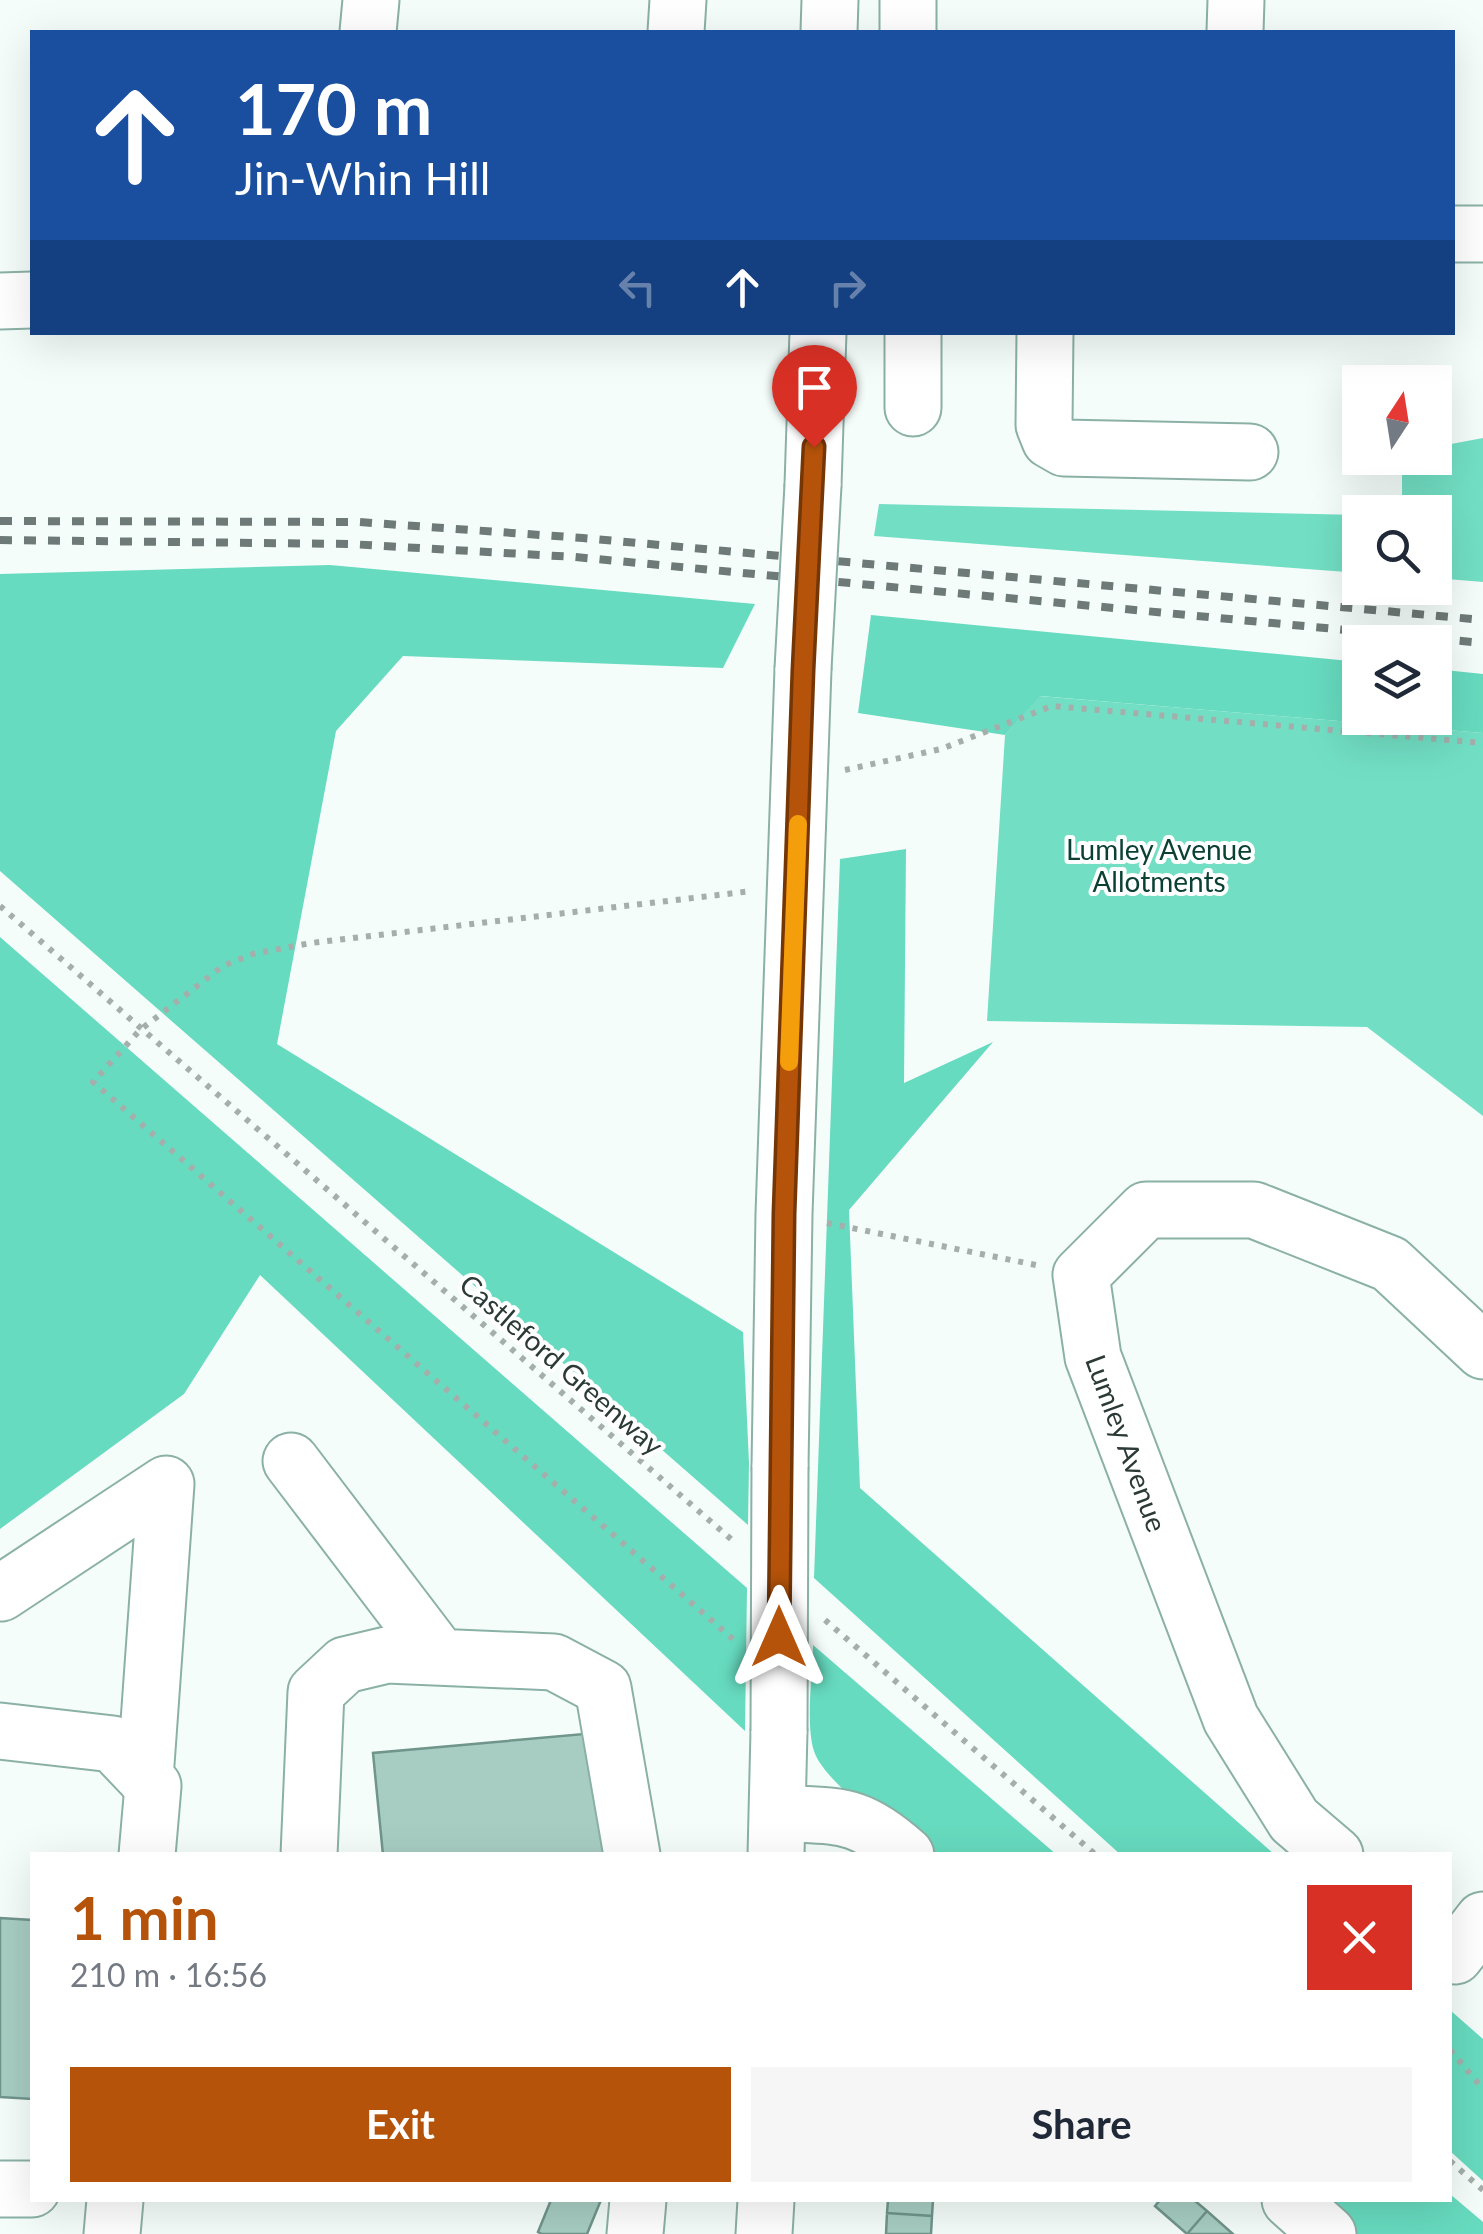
<!DOCTYPE html>
<html lang="en">
<head>
<meta charset="utf-8">
<style>
  :root { --surface:#fff; --page:#f6f6f7; --text:#1f2937; --muted:#747a83; --accent:#b45309 }
  body { margin:0; font-family:Lato,sans-serif; background:var(--page); color:var(--text); height:100vh; display:flex; flex-direction:column; font-size:38px; white-space:nowrap }
  * { box-sizing:border-box; margin:0 }
  p { font-size:32px; color:var(--muted) }
  .icon { flex:none; width:55px; height:55px; fill:none; stroke:currentColor; stroke-width:2; stroke-linecap:round; stroke-linejoin:round }
  .map { position:relative; flex:1; overflow:hidden }
  .drawer { position:absolute; left:30px; top:1852px; width:1422px; height:350px; display:flex; flex-direction:column; background:var(--surface); border-radius:0px; box-shadow:0 10px 40px #0002 }
  .drawer>* { flex:none }
  .hud { position:absolute; left:30px; top:30px; width:1425px; height:305px; border-radius:0px; box-shadow:0 10px 40px #0002; background:#1a4fa0; color:#fff; overflow:hidden }
  .needle { width:65px; rotate:12deg }
  .controls { position:absolute; left:1342px; top:365px; display:grid; gap:20px }
  .controls a { display:grid; place-items:center; width:110px; height:110px; border-radius:0px; background:var(--surface); box-shadow:0 10px 40px #0002; font-size:50px }
  .pin { position:absolute; display:grid; place-items:center; width:85px; height:85px; color:#fff; margin:-102px -42px; border-radius:50% 50% 50% 0; rotate:-45deg; box-shadow:0 0 10px #0007 }
  .pin .icon { rotate:45deg }
  .me { position:absolute; width:110px; margin:-55px; rotate:0deg; stroke-linejoin:round; filter:drop-shadow(0 0 8px #0008) }
  .turn { display:flex; align-items:center; gap:35px; height:210px; padding:0 40px; font-size:45px }
  .turn .icon { width:130px; height:130px; stroke-width:2.5 }
  .turn b { display:block; font-size:70px; line-height:85px }
  .lanes { display:flex; align-items:center; height:95px; padding:0 40px; background:#0003; justify-content:center; gap:50px; direction:ltr }
  .lanes .off { opacity:.35 }
  .round { display:grid; place-items:center; flex:none; width:105px; height:105px; border-radius:0px; background:var(--page) }
  .headline { display:flex; align-items:center; justify-content:space-between; height:170px; padding:0 40px }
  h1 { font-size:60px; font-weight:700; line-height:75px; color:var(--accent) }
  .button { display:flex; gap:20px; margin-top:auto; padding:20px 40px }
  .button a { flex:1; height:115px; border-radius:0px; background:var(--accent); color:#fff; font-size:40px; font-weight:700; line-height:115px; text-align:center }
  .button a+a { background:var(--page); color:var(--text) }
  .map>svg:first-child { display:block }
  .green { fill:#72dfc4 }
  .forest { fill:#67dbbf }
  .building { fill:#a7cdc2; stroke:#70958b; stroke-width:2.5 }
  .lines { fill:none; stroke-linecap:round; stroke-linejoin:round }
  .minor-casing { stroke:#8bb1a6; stroke-width:59 }
  .major-casing { stroke:#8bb1a6; stroke-width:59 }
  .path { stroke:#a4afac; stroke-width:6; stroke-dasharray:5 8; stroke-linecap:butt }
  .minor { stroke:#fff; stroke-width:55 }
  .major { stroke:#fff; stroke-width:55 }
  .rail { stroke:#6e7a77; stroke-width:8; stroke-dasharray:12 12; stroke-linecap:butt }
  .major-bridge-casing { stroke:#8bb1a6; stroke-width:59; stroke-linecap:butt }
  .major-bridge { stroke:#fff; stroke-width:55 }
  .route-casing { stroke:#753606; stroke-width:25 }
  .route { stroke:#b45309; stroke-width:18 }
  .slow { stroke:#f59e0b; stroke-width:18 }
  .labels { text-anchor:middle; dominant-baseline:central; stroke-width:8; stroke-linejoin:round; paint-order:stroke }
  .park-label { font-size:28px; fill:#0b4035; stroke:#fff }
  .street-label { font-size:28px; fill:#2b3a36; stroke:#fff }
</style>
</head>
<body>
<div class="map">
<svg width="1483" height="2234" viewBox="0 0 1483 2234">
  <rect width="100%" height="100%" fill="#f5fdfb"/>
  <path class="green" d="M1483 438V582L1435 578V512H1402V458H1435V447Z
    M879 504 1360 515V573L874 536Z
    M1039 696 1483 733V1116L1367 1027 987 1021 1005 735Z"/>
  <path class="forest" d="M330 565 755 604 723 668 403 656 336 731 277 1044 743 1332 749 1463 748 1525 0 871V574Z
    M871 615 1360 662V718H1435V669L1483 674V733L1040 696 1005 735 858 713Z
    M906 849 904 1083 993 1042 849 1210 860 1488 1275 1855H1121L814 1578 840 859Z
    M0 937 747 1588 745 1731 260 1275 184 1394 0 1529Z
    M813 1645 1057 1855H918C893 1832 829 1784 816 1756 804 1731 813 1673 813 1645Z
    M1450 2010 1483 2039V2181L1450 2151Z
    M1450 2194 1483 2222V2234H1339L1301 2200H1450Z"/>
  <path class="building" d="M595 1733 604 1855H383L373 1753Z
    M0 1918 32 1920V2099L0 2097Z
    M551 2200H601L587 2234H542L538 2232Z
    M888 2200H933L932 2216 887 2213Z
    M1160 2200H1194L1207 2211 1187 2234 1155 2206Z
    M1207 2211 1233 2234H1187Z
    M887 2213 932 2216 931 2234H886Z"/>
  <g class="lines">
    <defs>
      <path id="minor" d="M368 32 371 0
        M676 32 678 0
        M908 32V0
        M1235 32 1236 0
        M1452 234H1483
        M0 301 32 300
        M913 332V408
        M1045 332 1044 425 1050 440 1064 448 1250 452
        M291 1461 440 1657
        M1 1593 166 1484 145 1778
        M0 1731 113 1744 153 1786 147 1855
        M778 1813C840 1817 857 1811 906 1855
        M309 1855 316 1692 345 1665 387 1655 554 1662 603 1688 632 1855
        M1335 1855 1294 1820 1231 1719 1093 1357 1081 1275 1146 1210H1254L1390 1264 1483 1351
        M1455 1956 1483 1920
        M0 2189H32
        M1290 2200 1328 2234
        M112 2234 115 2200
        M635 2234 638 2200"/>
      <path id="major" d="M829 32 830 0
        M813 485 818 332
        M780 1467 784 1214 803 669
        M776 1855 779 1731
        M764 2234 766 2200"/>
    </defs>
    <use href="#minor" class="minor-casing"/>
    <use href="#major" class="major-casing"/>
    <path class="path" d="M845 770 941 749 1052 706 1483 743
      M0 906 732 1540
      M827 1223 1036 1265
      M825 1620 1096 1855
      M733 1639 93 1082 140 1030 223 966 253 954 311 943 752 891
      M1450 2050 1483 2089
      M1450 2161 1483 2190"/>
    <use href="#minor" class="minor"/>
    <use href="#major" class="major"/>
    <path class="rail" d="M0 521 359 522 583 538 1483 620
      M0 540 349 544 575 557 1483 643"/>
    <defs>
      <path id="major-bridge" d="M803 669 813 485
        M779 1731 780 1467"/>
    </defs>
    <use href="#major-bridge" class="major-bridge-casing"/>
    <use href="#major-bridge" class="major-bridge"/>
  </g>
  <g class="lines">
    <defs>
      <path id="route" d="M779 1637 784 1214 803 670 814 447"/>
    </defs>
    <use href="#route" class="route-casing"/>
    <use href="#route" class="route"/>
    <path class="slow" d="M789 1062 798 824"/>
  </g>
  <g class="labels">
    <g class="park-label">
      <text x="1159" y="849">Lumley Avenue<tspan x="1159" dy="32">Allotments</tspan></text>
    </g>
    <g class="street-label">
      <text transform="translate(562 1364) rotate(41)">Castleford Greenway</text>
      <text transform="translate(1127 1443) rotate(70)">Lumley Avenue</text>
    </g>
  </g>
</svg>
<div class="controls">
<a><svg class="needle" viewBox="-14 -14 28 28"><path d="M0-13l5 13h-10z" fill="#e53935"/><path d="M0 13l5-13h-10z" fill="#747a83"/></svg></a>
<a><svg class="icon" aria-label="search" viewBox="0 0 24 24"><circle cx="10" cy="10" r="6"/><path d="M15 15l6 6"/></svg></a>
<a><svg class="icon" aria-label="layers" viewBox="0 0 24 24"><path d="M12 4l9 5-9 5-9-5zM3 14l9 5 9-5"/></svg></a>
</div>
<div class="pin" style="left:814px;top:447px;background:#d93025"><svg class="icon" aria-label="arrive" viewBox="0 0 24 24"><path d="M6 21V4h12l-3 4 3 4H6"/></svg></div>
<svg class="me" style="left:779px;top:1637px" viewBox="-20 -20 40 40"><path d="M0-17L14 15 0 8-14 15z" fill="#b45309" stroke="#fff" stroke-width="4"/></svg>
<div class="hud">
<div class="turn"><svg class="icon" aria-label="ahead" viewBox="0 0 24 24"><path d="M12 20V5M6 11l6-6 6 6"/></svg><div><b>170 m</b>Jin-Whin Hill</div></div>
<div class="lanes"><svg class="icon off" aria-label="left" viewBox="0 0 24 24"><path d="M17 20v-9H6M10 6l-5 5 5 5"/></svg><svg class="icon" aria-label="ahead" viewBox="0 0 24 24"><path d="M12 20V5M6 11l6-6 6 6"/></svg><svg class="icon off" aria-label="right" viewBox="0 0 24 24"><path d="M7 20v-9h11M14 6l5 5-5 5"/></svg></div>
</div>
<section class="drawer">
<div class="headline"><div><h1>1 min</h1><p>210 m · 16:56</p></div><a class="round" style="background:#d93025;color:#fff"><svg class="icon" aria-label="close" viewBox="0 0 24 24"><path d="M6 6l12 12M18 6L6 18"/></svg></a></div>
<div class="button"><a>Exit</a><a>Share</a></div>
</section>
</div>
</body>
</html>
